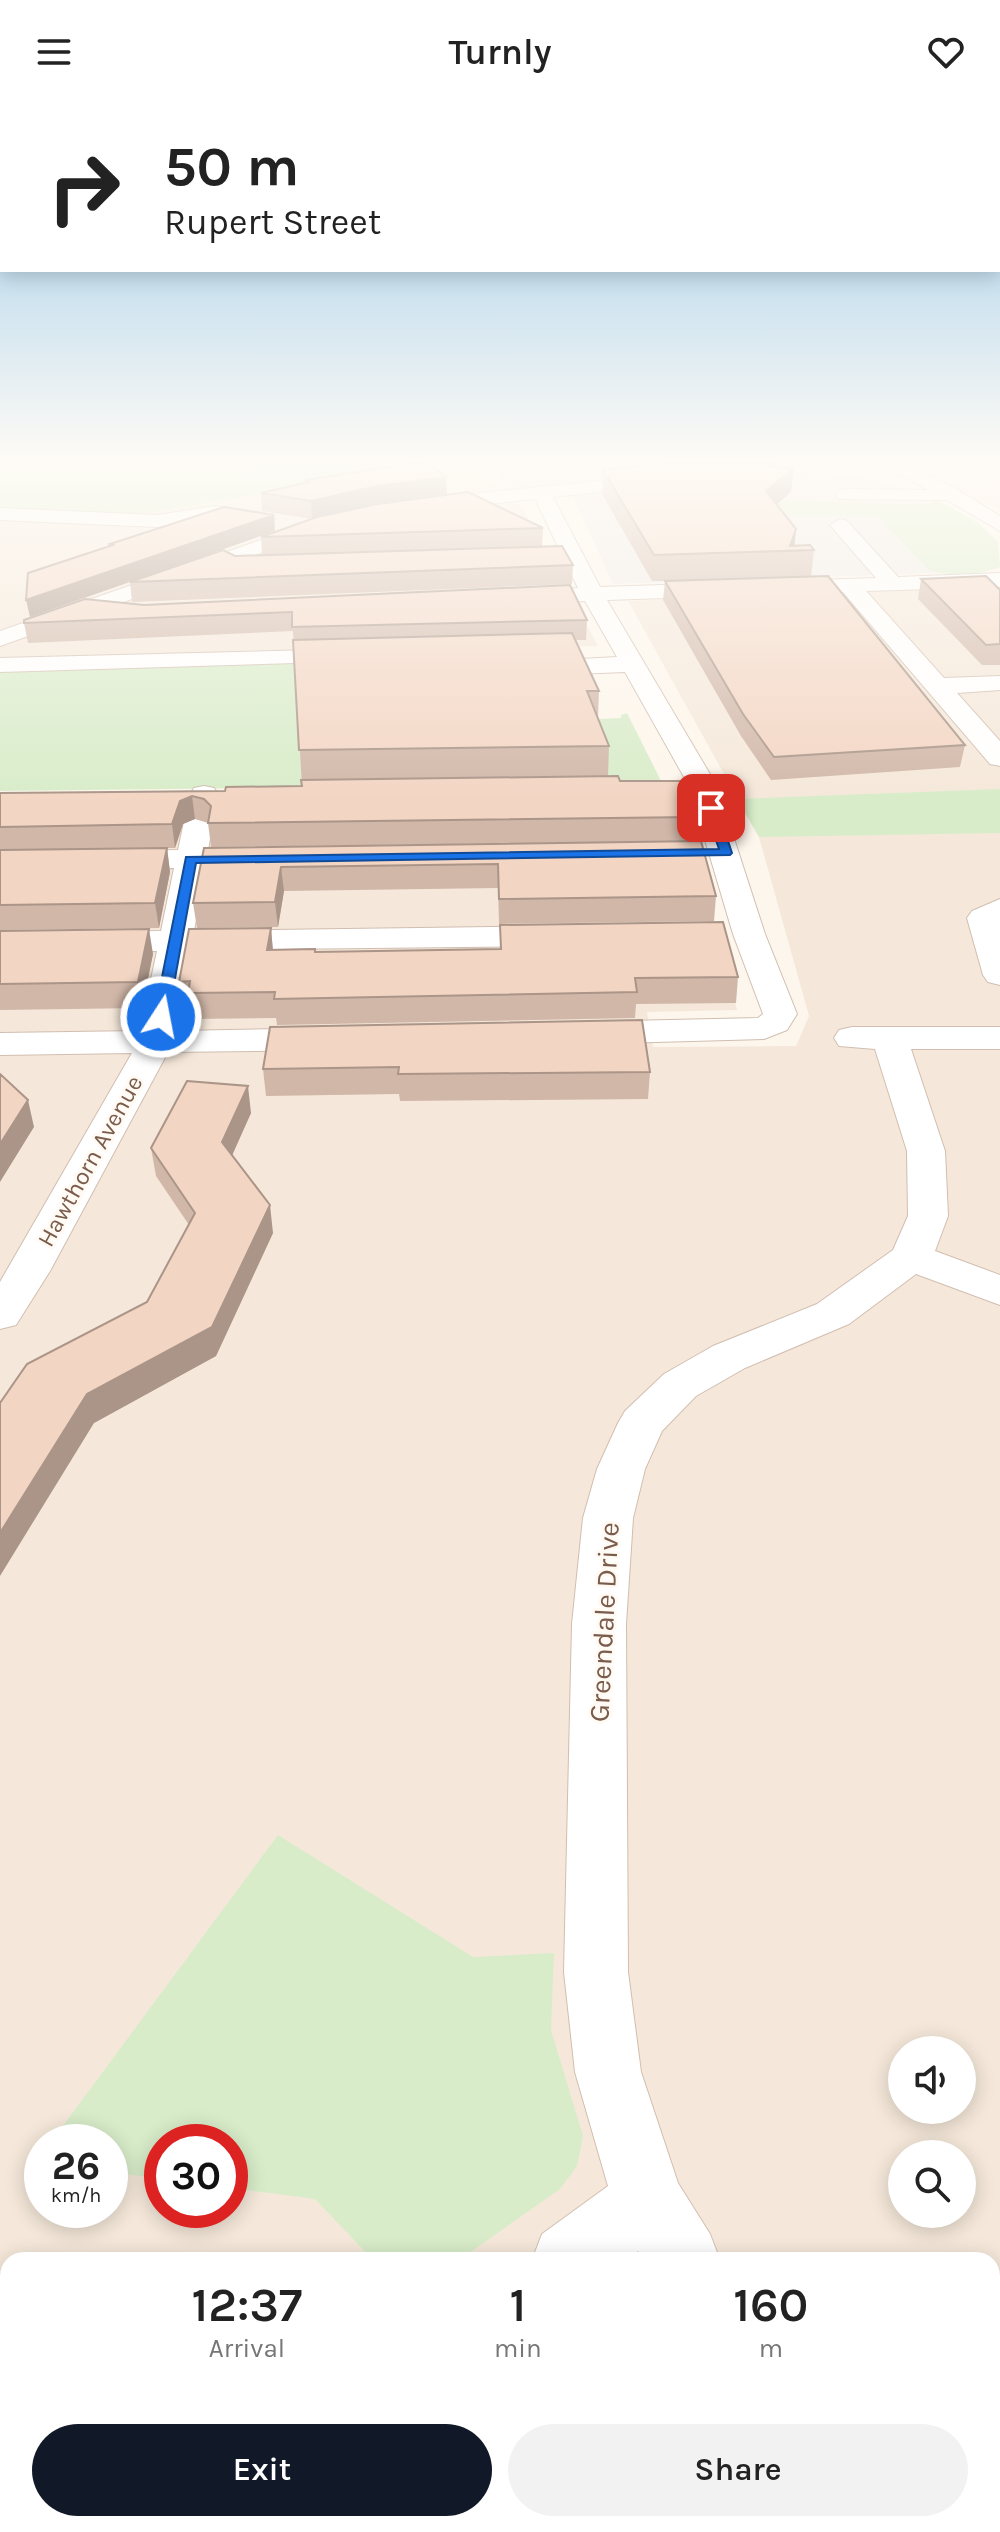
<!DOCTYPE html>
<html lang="en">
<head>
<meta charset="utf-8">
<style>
  :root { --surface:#fff; --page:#f2f2f2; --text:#222; --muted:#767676; --accent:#111827 }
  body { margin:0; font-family:Karla,sans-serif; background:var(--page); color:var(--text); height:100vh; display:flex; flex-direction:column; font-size:30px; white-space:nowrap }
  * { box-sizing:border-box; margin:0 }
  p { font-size:26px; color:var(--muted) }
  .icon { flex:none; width:44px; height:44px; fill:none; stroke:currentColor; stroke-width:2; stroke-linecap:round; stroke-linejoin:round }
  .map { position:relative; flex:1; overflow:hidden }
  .drawer { position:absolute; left:0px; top:2148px; width:1000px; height:280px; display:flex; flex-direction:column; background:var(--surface); border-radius:24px 24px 0 0; box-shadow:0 4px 20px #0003 }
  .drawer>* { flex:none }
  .top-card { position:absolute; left:0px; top:0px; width:1000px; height:168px; box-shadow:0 4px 20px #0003; background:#fff; color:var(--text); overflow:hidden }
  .controls { position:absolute; left:888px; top:1932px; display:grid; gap:16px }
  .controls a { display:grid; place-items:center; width:88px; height:88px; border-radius:50%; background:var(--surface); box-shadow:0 4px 20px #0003; font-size:40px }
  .speed { position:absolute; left:24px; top:2020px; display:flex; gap:16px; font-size:40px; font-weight:700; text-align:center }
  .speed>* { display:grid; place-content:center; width:104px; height:104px; border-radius:50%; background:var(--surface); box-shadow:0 4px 20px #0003; line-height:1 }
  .speed small { font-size:20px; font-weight:400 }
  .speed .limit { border:12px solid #d22; background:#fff; color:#111 }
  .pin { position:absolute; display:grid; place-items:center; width:68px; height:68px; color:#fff; margin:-34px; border-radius:16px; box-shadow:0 4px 12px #0006 }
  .me { position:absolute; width:88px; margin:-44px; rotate:11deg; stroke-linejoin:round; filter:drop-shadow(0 0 6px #0008) }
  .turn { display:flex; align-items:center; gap:28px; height:168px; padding:0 32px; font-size:36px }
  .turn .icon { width:104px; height:104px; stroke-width:2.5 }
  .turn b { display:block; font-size:56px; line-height:68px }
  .eta { display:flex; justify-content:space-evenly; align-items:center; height:136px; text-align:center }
  .eta b { font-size:48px; font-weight:600; line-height:56px }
  .button { display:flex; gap:16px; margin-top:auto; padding:16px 32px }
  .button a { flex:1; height:92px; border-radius:48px; background:var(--accent); color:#fff; font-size:32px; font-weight:600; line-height:92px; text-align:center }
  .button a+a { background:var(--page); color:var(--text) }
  header { display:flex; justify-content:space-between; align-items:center; height:104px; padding:0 32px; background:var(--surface); font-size:36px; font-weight:600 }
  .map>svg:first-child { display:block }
  .residential { fill:#f5e8da; fill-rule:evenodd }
  .commercial { fill:#fde8e0 }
  .industrial { fill:#efe9e4 }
  .green { fill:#d8ecc9 }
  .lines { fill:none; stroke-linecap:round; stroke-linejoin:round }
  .minor-casing { stroke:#d1beb0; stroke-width:2 }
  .minor { fill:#fff; fill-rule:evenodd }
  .wall { fill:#d1b7a8 }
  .shaded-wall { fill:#aa9588 }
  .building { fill:#f3d5c3; stroke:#aa9588; stroke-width:2 }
  .route { fill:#1a73e8; stroke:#114b97; stroke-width:2 }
  .labels { text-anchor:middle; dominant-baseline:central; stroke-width:6; stroke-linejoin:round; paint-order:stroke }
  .street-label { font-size:24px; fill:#7a5c4d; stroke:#fffaf3 }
  .near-street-label { font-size:28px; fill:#7a5c4d; stroke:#fffaf3 }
</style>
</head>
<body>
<header><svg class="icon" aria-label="menu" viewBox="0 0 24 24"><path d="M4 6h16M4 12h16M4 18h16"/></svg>Turnly<svg class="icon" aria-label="heart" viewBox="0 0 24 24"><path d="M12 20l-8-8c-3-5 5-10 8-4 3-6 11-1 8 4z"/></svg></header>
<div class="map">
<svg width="1000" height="2428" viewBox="0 0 1000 2428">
  <rect width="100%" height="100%" fill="#fdf6ec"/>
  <path class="residential" d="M451 359H464L523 404 598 542 0 557V409L141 410Z
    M1000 482V2428H0V697L679 687 737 906 647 908 653 943 796 942 809 912 759 733 628 497ZM902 1946H962V2006H902ZM42 2038H110V2106H42ZM162 2038H230V2106H162ZM902 2050H962V2110H902ZM8 2156H992V2420H8Z"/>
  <path class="commercial" d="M956 359H1000V406L938 376 933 370V364Z"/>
  <path class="industrial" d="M494 359H759L509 386Z
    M820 367 879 377 906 386 969 419 967 468 613 480 572 390 782 368Z"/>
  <path class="green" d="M0 359H451L141 410 0 409Z
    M780 396 931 401V397H939L978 419 998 438 1000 463C980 471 950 473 929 466L877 412 752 410 748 399 778 400Z
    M338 555 443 622 621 614V611L627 609 662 679 0 687V564Z
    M1000 685V729L759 733 737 695Z
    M278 1731 473 1853 554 1849 551 1926 583 2032 577 2062 560 2085 459 2156H373L315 2095 230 2084V2038H162V2075L110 2068V2038H51Z"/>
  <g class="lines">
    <defs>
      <path id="minor" d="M777 359H868L859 364 719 375 553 393 600 483 876 474 830 421 840 415 847 417 898 473 1000 469V483L866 487 944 574 1000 572V586L957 589 1000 637V662L990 660 843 488 607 496 717 682 765 830 797 910 787 926 764 935 583 940 570 937 565 929 570 921 583 918 758 914 763 910 733 830 689 682 625 568 526 572 517 570 514 565 517 560 526 558 617 553 585 497 567 498 556 491 559 486 578 484 535 395 421 407 411 401 421 395Z
        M877 359C922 359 962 389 1000 412V427L947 396 839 395 836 391 839 387 846 385 928 386Z
        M214 402 265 409 275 415 265 421 214 414 158 423 0 416V404L158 411Z
        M318 416 328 422 325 426 0 542V527Z
        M353 545 362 547 365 552 362 557 0 568V554Z
        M204 682 214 684 218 690 208 746 273 748 277 754 273 760 205 764 194 827 562 822 573 825 578 832 573 839 562 842 190 846 176 927 326 924 339 927 344 935 339 943 326 946 168 948 50 1167 16 1221 0 1225V1178L132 949 0 951V929L140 927 157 847 0 849V829L161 827 174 764 0 767V749L178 746 190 690 194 684Z
        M1000 795V881L988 878 983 871 967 814 972 807Z
        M852 923H1000V945H911L945 1047 948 1112 935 1147 1000 1171V1201L916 1170 849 1220 745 1264 696 1292 662 1327 645 1365 633 1414 626 1520 628 1868 641 1968 678 2079 710 2130 720 2156H643L638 2147 627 2156H532L542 2130 608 2082 575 1968 564 1868 572 1520 583 1414 597 1365 618 1319 625 1307 664 1270 713 1242 817 1200 893 1146 908 1112 907 1047 875 945 839 942 834 934 839 926Z
        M992 2359 1000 2362V2428H965L961 2420H992Z
        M265 2420H347L344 2428H262Z"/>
    </defs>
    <use href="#minor" class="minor-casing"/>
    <use href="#minor" class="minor"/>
  </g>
  <path class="wall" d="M776 363 794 364 791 388 777 400 796 425 794 442 814 446 811 472 965 641 960 663 771 676 741 632 663 496 665 477H652L602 390 603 366Z
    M446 373 447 391 543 424 542 442 573 461 572 480 132 498 130 478 235 452 262 451 261 433 312 415 262 407 261 389 307 378 306 376Z
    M921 475 1000 486V561H982L918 495Z
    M144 501 587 516 586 536H575L599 587 598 614 609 642 608 672 693 713 691 737 211 743 208 719 195 715 183 720 175 744H167L170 768 159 824 0 826V689L225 687 302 682 293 527 28 539 24 519Z
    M701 737 716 792 714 817 499 820 498 784 284 787 278 823 197 824 193 799 204 744Z
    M500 821 738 873 736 899 636 900 635 914 277 921 276 914 191 915 190 903H183L179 878 271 824 273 846 315 848 500 845Z
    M0 827 153 850 142 904 0 906Z
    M270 923 650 968 648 995 400 997 399 990 266 992 263 965Z
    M251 1009 232 1051 273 1129 216 1252 94 1319 147 1198 189 1121 156 1072 151 1044Z"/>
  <path class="shaded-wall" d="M771 359H776L775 372 794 364 791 388 763 412 769 363Z
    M446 373 447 391 312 415 311 397 377 382Z
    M274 411 275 427 30 513 26 496Z
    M796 425 794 446 790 442Z
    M192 692 195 715 183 720 175 744 172 720 180 697Z
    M167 744 170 768 159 824 155 799Z
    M281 763 284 787 278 823 275 798Z
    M271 824 273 849 267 846Z
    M149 825 153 850 142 904 138 878Z
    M248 982 251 1009 226 1065 222 1038Z
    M28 996 34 1023 0 1078V1040Z
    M270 1101 273 1129 216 1252 94 1319 0 1472V1429L87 1290Z"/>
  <path class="building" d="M414 359H427L446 373 377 382 311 397 261 389 309 378 306 376Z
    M671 359H771L769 363 794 364 766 387 796 425 790 442 810 441 814 446 654 451 603 366Z
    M468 388 543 424 261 433 317 413 378 400Z
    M224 403 274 411 26 496 28 469 113 441 110 440Z
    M562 442 573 461 130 478 223 446 235 452Z
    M828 472 965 641 774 653 743 610 665 477Z
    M986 472 1000 486V540L986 541 921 475Z
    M570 481 587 516 292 523V508L24 519V516L85 495 144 501Z
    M572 529 599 587H587L609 642 299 646 293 536Z
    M618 672 620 677H683L693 713 208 719 211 702 204 695 192 692 180 697 172 720 0 723V689L225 687 226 683 302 682 301 676Z
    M701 737 716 792 499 795 498 760 281 763 275 798 193 799 204 744Z
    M167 744 155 799 0 801V746Z
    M723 818 738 873 635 874 637 888 274 895 275 888 188 889 190 877 179 878 189 825 271 824 267 846 315 845V848L501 845 500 821Z
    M149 825 138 878 0 880V827Z
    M642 916 650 968 398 970 399 963 263 965 270 923Z
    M0 970 28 996 0 1040Z
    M187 977 248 982 222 1038 270 1101 212 1223 87 1290 0 1429V1299L27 1260 147 1198 195 1109 151 1044Z"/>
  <linearGradient id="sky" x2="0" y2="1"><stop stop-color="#97c7e8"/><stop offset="0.51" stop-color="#fefbf6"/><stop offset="1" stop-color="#fefbf6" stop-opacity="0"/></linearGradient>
  <rect width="1000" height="699" fill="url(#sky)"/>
  <path class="route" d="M711 701 717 704 732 749 730 751 196 759 168 913 161 918 154 913 186 753 719 745 705 704Z"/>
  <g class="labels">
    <g class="street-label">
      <text transform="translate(90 1057) rotate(-61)">Hawthorn Avenue</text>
    </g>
    <g class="near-street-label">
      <text transform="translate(604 1518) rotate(-87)">Greendale Drive</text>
    </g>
  </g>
</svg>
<div class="controls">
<a><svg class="icon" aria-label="sound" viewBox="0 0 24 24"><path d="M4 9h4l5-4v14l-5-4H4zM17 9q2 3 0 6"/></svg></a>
<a><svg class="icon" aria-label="search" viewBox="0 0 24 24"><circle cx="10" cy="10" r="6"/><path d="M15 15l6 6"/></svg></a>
</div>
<div class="speed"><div>26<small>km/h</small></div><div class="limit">30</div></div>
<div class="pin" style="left:711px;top:704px;background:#d93025"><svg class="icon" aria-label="arrive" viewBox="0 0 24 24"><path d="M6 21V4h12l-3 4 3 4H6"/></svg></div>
<svg class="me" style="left:161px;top:913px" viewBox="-20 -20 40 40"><circle r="17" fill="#1a73e8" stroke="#fff" stroke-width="3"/><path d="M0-11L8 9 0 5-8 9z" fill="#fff"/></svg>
<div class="top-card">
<div class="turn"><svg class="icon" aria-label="right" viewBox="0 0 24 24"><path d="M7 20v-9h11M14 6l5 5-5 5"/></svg><div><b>50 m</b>Rupert Street</div></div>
</div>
<section class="drawer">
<div class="eta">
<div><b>12:37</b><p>Arrival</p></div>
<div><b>1</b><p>min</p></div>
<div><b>160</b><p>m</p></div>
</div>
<div class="button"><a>Exit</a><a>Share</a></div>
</section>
</div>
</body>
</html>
